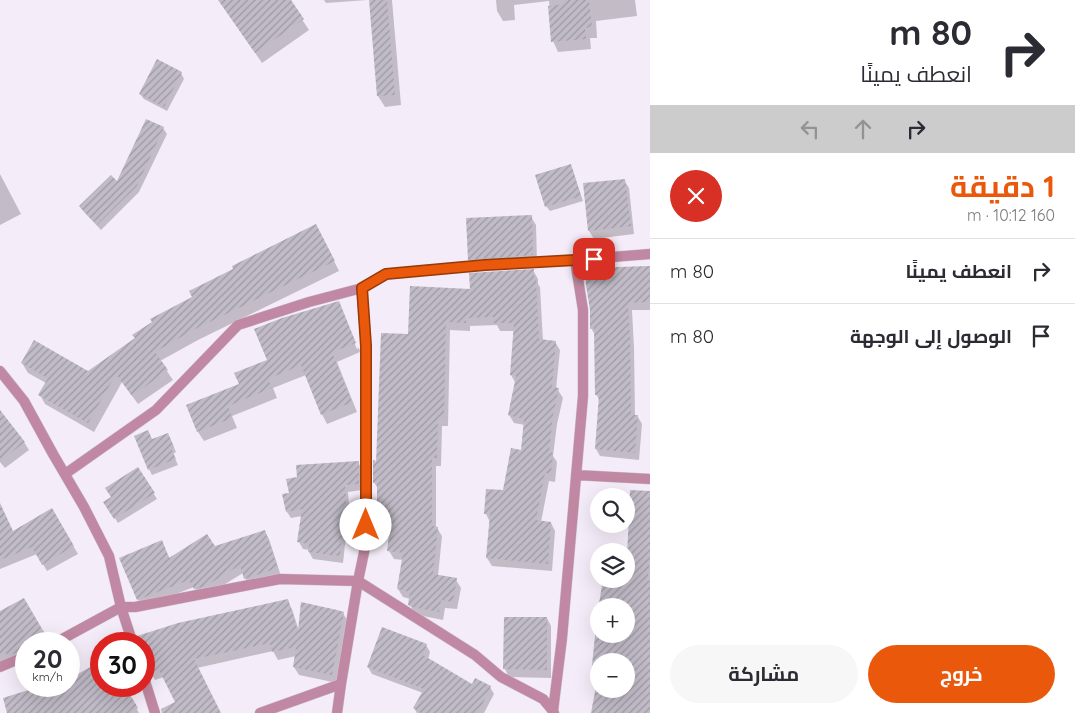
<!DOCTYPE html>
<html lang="ar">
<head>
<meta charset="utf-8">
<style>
  :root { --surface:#fff; --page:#f7f7f7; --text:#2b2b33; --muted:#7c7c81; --line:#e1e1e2; --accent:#ea580c }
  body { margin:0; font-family:Quicksand,Cairo,sans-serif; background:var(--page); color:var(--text); direction:rtl; height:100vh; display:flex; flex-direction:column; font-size:19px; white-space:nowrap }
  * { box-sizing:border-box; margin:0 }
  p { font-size:16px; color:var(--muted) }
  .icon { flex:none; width:28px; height:28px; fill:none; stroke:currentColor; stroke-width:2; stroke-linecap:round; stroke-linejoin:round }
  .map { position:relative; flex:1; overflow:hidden; direction:ltr }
  .side { display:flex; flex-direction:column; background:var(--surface); width:425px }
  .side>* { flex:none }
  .hud { background:#fff; color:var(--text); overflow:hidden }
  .tools { position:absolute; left:590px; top:488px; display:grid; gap:10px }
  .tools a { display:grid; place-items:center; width:45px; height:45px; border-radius:50%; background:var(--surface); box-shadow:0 5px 20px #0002; font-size:25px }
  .speed { position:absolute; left:15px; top:632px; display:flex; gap:10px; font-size:25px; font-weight:700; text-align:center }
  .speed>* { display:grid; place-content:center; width:65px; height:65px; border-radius:50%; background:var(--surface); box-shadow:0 5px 20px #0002; line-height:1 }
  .speed small { font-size:12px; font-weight:400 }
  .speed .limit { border:8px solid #d22; background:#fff; color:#111 }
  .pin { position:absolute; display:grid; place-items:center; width:42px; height:42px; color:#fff; margin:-21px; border-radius:10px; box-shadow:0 2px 8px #0006 }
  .me { position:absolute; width:55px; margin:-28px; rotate:0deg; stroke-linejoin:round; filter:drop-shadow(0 0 4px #0008) }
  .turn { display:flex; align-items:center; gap:18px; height:105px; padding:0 20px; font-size:22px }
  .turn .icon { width:65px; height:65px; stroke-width:2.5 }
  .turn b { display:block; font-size:35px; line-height:42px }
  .lanes { display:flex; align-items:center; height:48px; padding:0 20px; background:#0003; justify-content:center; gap:25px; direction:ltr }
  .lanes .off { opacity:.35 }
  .round { display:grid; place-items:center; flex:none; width:52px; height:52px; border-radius:26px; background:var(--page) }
  .overview { display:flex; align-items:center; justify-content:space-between; height:85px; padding:0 20px }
  h1 { font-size:30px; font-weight:700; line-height:38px; color:var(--accent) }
  .primary-button { display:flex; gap:10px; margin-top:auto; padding:10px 20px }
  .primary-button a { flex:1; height:58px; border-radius:30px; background:var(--accent); color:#fff; font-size:20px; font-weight:700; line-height:58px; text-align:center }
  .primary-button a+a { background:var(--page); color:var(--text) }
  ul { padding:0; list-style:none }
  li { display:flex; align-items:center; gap:15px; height:65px; padding:0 20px; border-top:1px solid var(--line) }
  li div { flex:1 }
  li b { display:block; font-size:19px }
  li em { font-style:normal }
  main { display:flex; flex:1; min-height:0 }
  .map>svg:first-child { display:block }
  .shadow { fill:#0003; fill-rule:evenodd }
  .building { fill:url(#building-hatch); fill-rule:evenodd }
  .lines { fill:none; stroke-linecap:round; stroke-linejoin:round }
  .minor-casing { stroke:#cec7d1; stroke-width:11 }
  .tertiary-casing { stroke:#cec7d1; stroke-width:11 }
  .minor { stroke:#c088a2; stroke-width:10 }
  .tertiary { stroke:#c088a2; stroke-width:10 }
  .route-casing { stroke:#983908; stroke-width:12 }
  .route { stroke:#ea580c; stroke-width:9 }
</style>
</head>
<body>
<main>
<section class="side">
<div class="hud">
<div class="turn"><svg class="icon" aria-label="right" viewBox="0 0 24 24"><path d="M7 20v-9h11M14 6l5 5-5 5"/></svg><div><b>80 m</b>انعطف يمينًا</div></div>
<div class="lanes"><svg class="icon off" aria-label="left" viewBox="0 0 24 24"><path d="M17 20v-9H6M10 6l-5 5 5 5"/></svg><svg class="icon off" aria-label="ahead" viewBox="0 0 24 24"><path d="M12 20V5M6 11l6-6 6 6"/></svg><svg class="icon" aria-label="right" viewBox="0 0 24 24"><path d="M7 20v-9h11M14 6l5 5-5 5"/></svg></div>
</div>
<div class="overview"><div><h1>1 دقيقة</h1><p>160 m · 10:12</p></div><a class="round" style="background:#d93025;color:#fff"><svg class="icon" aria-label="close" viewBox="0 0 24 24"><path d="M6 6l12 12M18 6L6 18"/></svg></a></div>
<ul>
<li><svg class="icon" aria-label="right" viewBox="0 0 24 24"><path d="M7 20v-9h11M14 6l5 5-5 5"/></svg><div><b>انعطف يمينًا</b></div><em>80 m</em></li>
<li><svg class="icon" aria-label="arrive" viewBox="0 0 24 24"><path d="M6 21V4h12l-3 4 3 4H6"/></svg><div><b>الوصول إلى الوجهة</b></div><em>80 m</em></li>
</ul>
<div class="primary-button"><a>خروج</a><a>مشاركة</a></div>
</section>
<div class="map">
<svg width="650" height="713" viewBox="0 0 650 713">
  <defs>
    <pattern id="building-hatch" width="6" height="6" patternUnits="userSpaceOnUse" patternTransform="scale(1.25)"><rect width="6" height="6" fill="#c0bbc7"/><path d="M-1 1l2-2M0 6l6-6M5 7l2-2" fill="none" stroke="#9d99a2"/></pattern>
  </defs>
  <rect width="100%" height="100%" fill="#f4ecf8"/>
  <path class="shadow" d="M219 0H289L309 30 262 63Z
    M324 0H367L326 3Z
    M370 0H392L401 105 385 107 378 96Z
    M496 0H635L637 16 596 21 597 38H590L591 49 558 52 553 41 549 1 514 5 515 20 503 21 497 11Z
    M181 73 184 79 167 111 144 99 140 94Z
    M163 128 167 134 139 192 101 230 84 212 80 207 117 183Z
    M570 166 573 171 583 201 550 211 546 206Z
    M0 174 21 214 0 225Z
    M624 180 629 188 634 234 594 239 589 231Z
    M531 217 536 225 537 263 474 268 469 259Z
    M321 235 339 271 198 340 160 361 173 380 138 404 122 382 94 432 45 404 40 395 46 383 28 373 22 363 88 373Z
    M650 268V310H632L634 348 635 416 638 417 642 424 639 460 600 456 596 449 600 401 596 394 595 335 591 328Z
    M533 270 538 279V284L540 287 543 341 555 342 560 350 556 389 558 390 563 398 557 424 553 456 557 462 555 482 549 481 541 522 551 523 555 531 552 571 492 566 487 558 490 522 486 514 504 491 522 451 525 425 514 423 509 415 516 384 511 375 515 331H500L497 325 470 326V331L450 330 448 426H442L441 466H436V528H437L442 536 438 576 456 580 461 588 457 609 445 608 443 620 418 615 414 613 410 604V599L403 597 398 589 403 560 394 559 389 551 391 526H383L378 518V489L374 482 410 335 471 290Z
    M341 311 357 349 359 348 360 352 337 362 357 412 327 424 322 414 306 375 273 388 277 398 232 416 237 428 204 441 198 432 188 405 240 385 269 360Z
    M0 412 24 442 29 450 5 468 0 462Z
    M168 434 176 452 173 454 178 465 152 475 149 469 152 441Z
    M358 462 362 469V490L348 492 350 517H348L343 563 313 559 309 552V550L303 549 299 542 302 516 291 518 287 512 291 494Z
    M138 469 157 499 118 523 105 502 112 498Z
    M650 493V713H592L597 684 592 675 599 634H626V606H600L605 579H626ZM599 661H626V689H599Z
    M0 505 13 532 52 510 78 554 47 571 37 554 0 569Z
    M265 532 269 539 281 576 249 586 243 573 209 594 200 596 194 587 142 607 138 599 162 542 170 559 214 548Z
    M24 599 50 644H26V659L0 664V613Z
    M287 601 292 609 299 631 343 613 348 622 337 683 299 675 294 667 296 656 278 660 273 651 197 668 220 713H167L177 702 164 677 155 680 150 672 144 651V644Z
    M505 618H547L551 626V678L509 677 505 669Z
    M426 645 430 652 428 659 472 686 490 687 494 694 484 713H417L414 708 423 693 372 674 368 667Z
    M101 662V686H124L139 713H9L69 686V681Z"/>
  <path class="building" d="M218 0H291L304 19 255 53Z
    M369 0H387L395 95 377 96Z
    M565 0H589L592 27 585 28 586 39 551 42 548 6 565 4Z
    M157 59 182 72 164 107 139 94Z
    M146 119 164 127 137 186 97 225 79 206 111 175 117 181Z
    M571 164 581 196 545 207 535 175Z
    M625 179 631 226 588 231 583 183Z
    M532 215 533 255 468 260 466 218Z
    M316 224 335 261 193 330 155 352 168 370 132 396 116 374 88 423 38 395 48 378 21 363 34 340 88 371 135 338 132 335 152 322 150 319 192 297 189 291 233 269 232 266Z
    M650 266V302L628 303 630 339 631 415H638L635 453 595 449 599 395H595L594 328 590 329V310L586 285 585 268Z
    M534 269V278H536L539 339 556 341 552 387 559 388 553 415 549 452 553 453 551 474 545 473 536 520 551 522 548 564 486 558 490 514H484L486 489 503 490 511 448 521 450 524 419 508 415 516 376 510 375 514 323H494V317L466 318V323L446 322 444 418H438L437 458H432V526L438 527 433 574 457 578 453 602 441 600 439 612 412 607 408 605 410 592 397 589 403 553 387 551 391 518H377V482L373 483V460H375L376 463 381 333 408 334 410 286 470 289 469 273Z
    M339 301 356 343 332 352 352 402 321 415 301 365 268 379 272 388 228 406 232 418 197 432 186 405 239 384 234 373 267 360 254 329 282 318Z
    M0 410 25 442 0 461Z
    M148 430 152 439 168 433 174 447 171 448 176 459 148 470 134 436Z
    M359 461V484L345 485 347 511H345L340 556 308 552 309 544 297 542 302 509 286 512 282 494 289 493 286 479 297 477 296 465Z
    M138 467 155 493 114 519 103 502 111 497 105 488Z
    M630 490 650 491V551L649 571 647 580 650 581V713H591L598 676 591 675 597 616 603 579H626ZM599 606H626V634H599ZM599 661H626V689H599Z
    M0 503 13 531 52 508 74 546 42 565 32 547 0 560Z
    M265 530 278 568 244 579 240 565 204 587 194 589 189 580 137 600 119 558 162 540 169 558 207 534 215 546Z
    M24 598 48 639 46 644H26V649L8 656 5 652 0 654V611Z
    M288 599 298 631 301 602 337 610 344 612 332 675 293 667 296 647 272 652 270 643 194 659 221 713H162L161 709 175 702 159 670 149 672 144 655V644H140L137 636 178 623Z
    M504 617H547V670L503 669Z
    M382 627 427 644 423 655 472 684 475 678 491 686 478 713H421L413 708 424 689 367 667Z
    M101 661V686H125L138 708 130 713H7L3 698 41 686H69V679Z"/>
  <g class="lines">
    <defs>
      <path id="minor" d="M575 260 650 254
        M362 288 386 274 485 265 575 260 583 310V396L562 638 553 711
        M0 371 24 401 53 454 84 507 109 556 121 607 133 644
        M65 474 156 410 238 325 309 302 362 288 366 346V543L358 581 341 684 260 713
        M576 475 650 479
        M144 678 155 713
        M337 713 341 684"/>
      <path id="tertiary" d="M53 644 121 607H135L280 579 358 581 475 655 501 677 543 699 553 711 554 713
        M0 667 26 656"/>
    </defs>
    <use href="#minor" class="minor-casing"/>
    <use href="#tertiary" class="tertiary-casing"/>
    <use href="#minor" class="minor"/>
    <use href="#tertiary" class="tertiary"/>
  </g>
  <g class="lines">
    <defs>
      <path id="route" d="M366 525V346L362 288 386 274 485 265 594 259"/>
    </defs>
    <use href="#route" class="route-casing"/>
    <use href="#route" class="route"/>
  </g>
</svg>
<div class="tools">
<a><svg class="icon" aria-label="search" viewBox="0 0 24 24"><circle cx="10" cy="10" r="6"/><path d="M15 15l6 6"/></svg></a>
<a><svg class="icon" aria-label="layers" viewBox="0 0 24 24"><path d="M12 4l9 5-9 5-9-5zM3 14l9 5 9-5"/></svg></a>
<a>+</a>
<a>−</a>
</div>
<div class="speed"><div>20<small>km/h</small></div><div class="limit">30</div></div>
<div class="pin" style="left:594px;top:259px;background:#d93025"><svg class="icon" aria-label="arrive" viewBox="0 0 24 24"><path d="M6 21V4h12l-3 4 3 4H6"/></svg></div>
<svg class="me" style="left:366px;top:525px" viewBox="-20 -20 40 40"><circle r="19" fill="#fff"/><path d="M0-13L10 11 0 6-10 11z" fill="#ea580c"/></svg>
</div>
</main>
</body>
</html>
